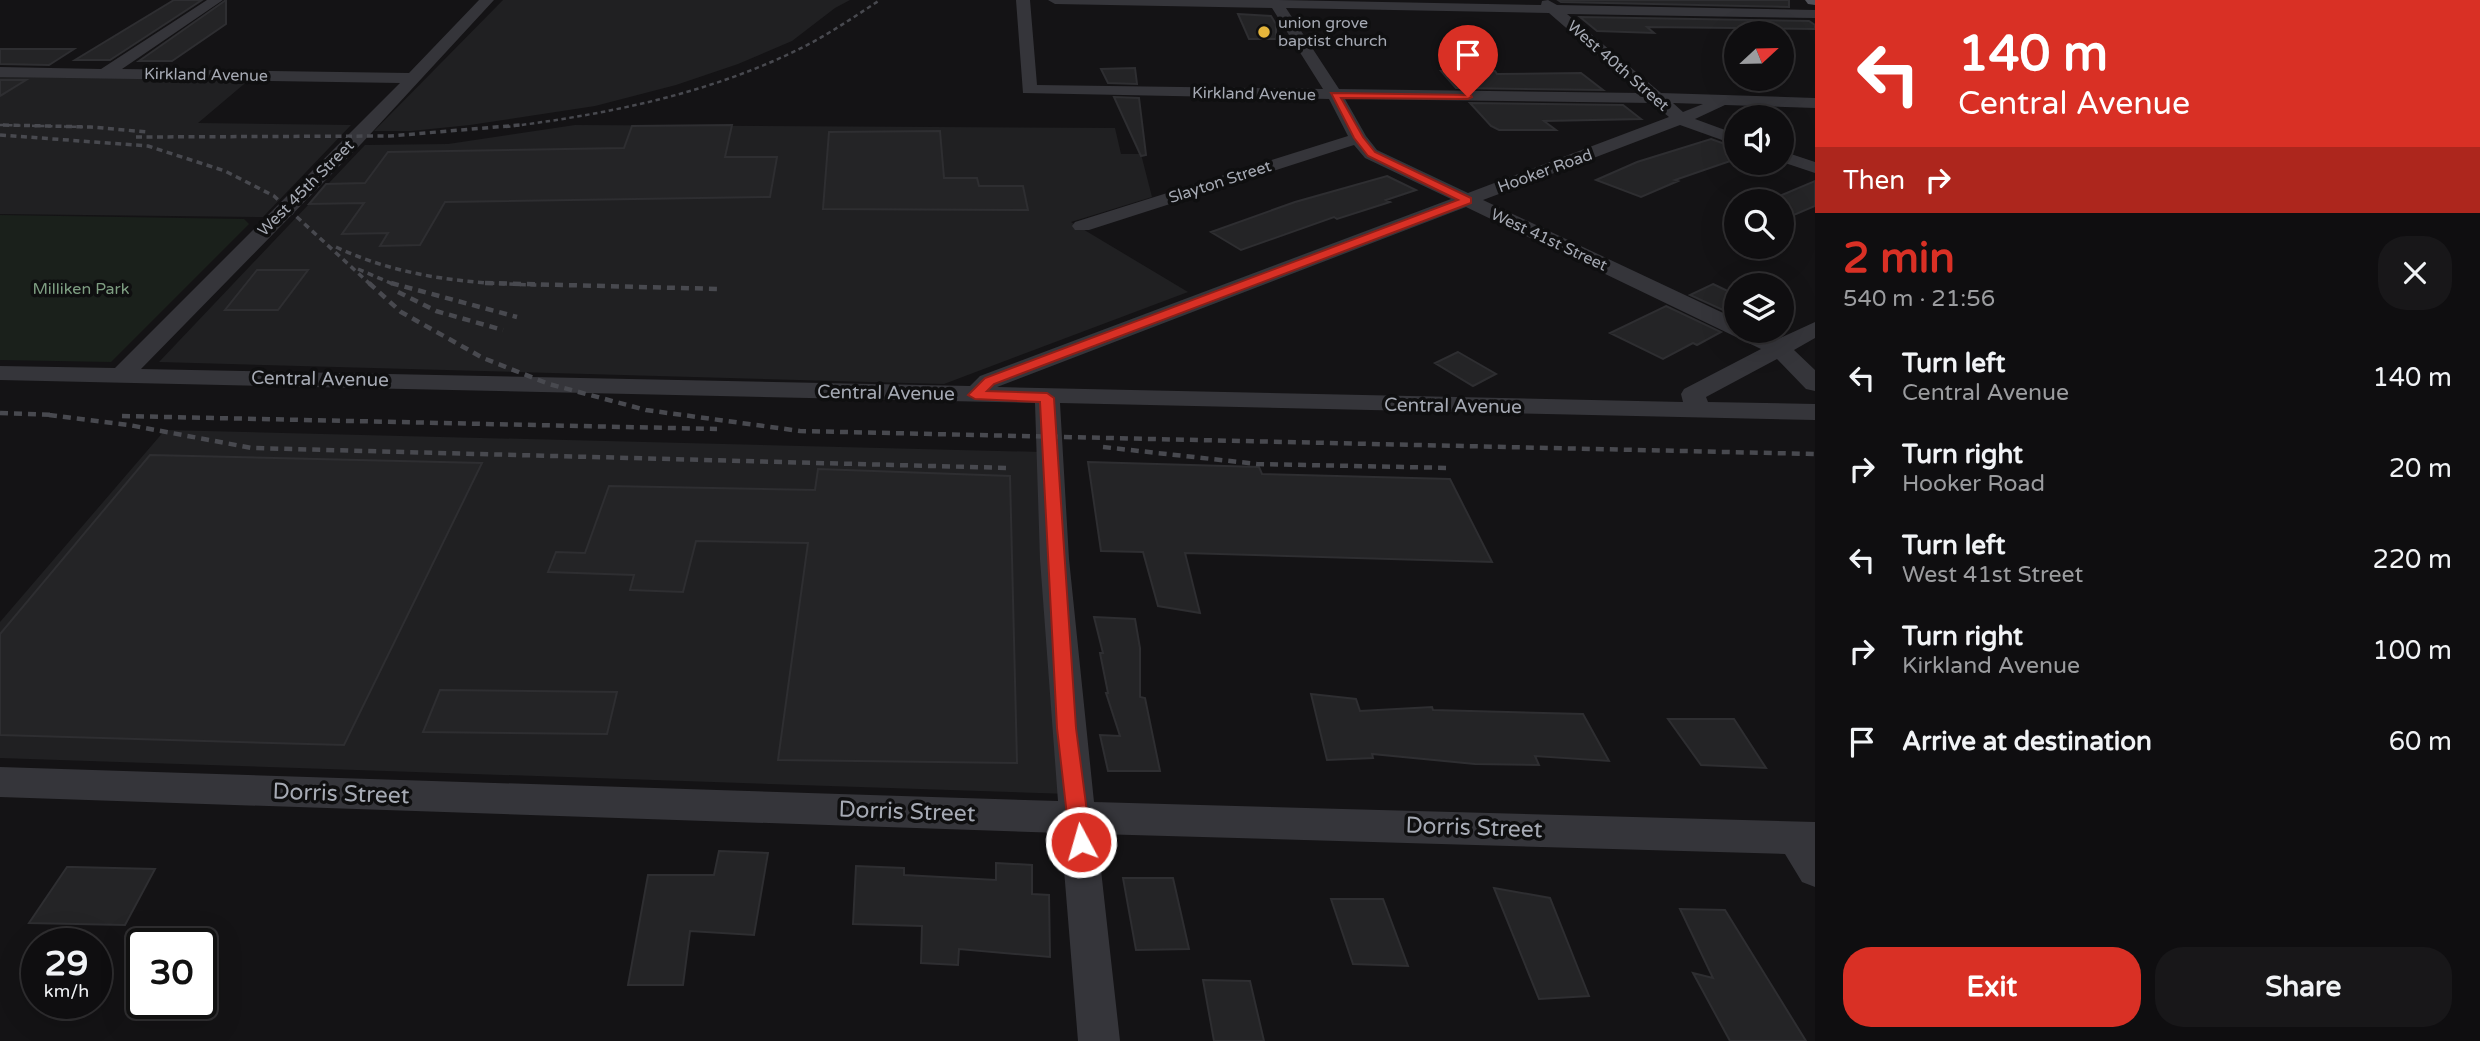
<!DOCTYPE html>
<html lang="en">
<head>
<meta charset="utf-8">
<style>
  :root { --surface:#0f0e10; --page:#181719; --text:#f1f3f6; --muted:#9b9c9f; --line:#2f2e30; --accent:#d93025 }
  body { margin:0; font-family:"Varela Round",sans-serif; background:var(--page); color:var(--text); height:100vh; display:flex; flex-direction:column; font-size:26px; white-space:nowrap }
  * { box-sizing:border-box; margin:0 }
  p { font-size:23px; color:var(--muted) }
  .icon { flex:none; width:38px; height:38px; fill:none; stroke:currentColor; stroke-width:2; stroke-linecap:round; stroke-linejoin:round }
  .map { position:relative; flex:1; overflow:hidden }
  .drawer { display:flex; flex-direction:column; background:var(--surface); width:665px }
  .drawer>* { flex:none }
  .hud { background:#d93025; color:#fff; overflow:hidden }
  .needle { width:46px; rotate:68deg }
  .tools { position:absolute; left:1724px; top:21px; display:grid; gap:14px }
  .tools a { display:grid; place-items:center; width:70px; height:70px; border-radius:50%; background:var(--surface); box-shadow:0 7px 28px #0002,0 0 0 2px var(--line); font-size:35px }
  .speed { position:absolute; left:21px; top:928px; display:flex; gap:14px; font-size:35px; font-weight:700; text-align:center }
  .speed>* { display:grid; place-content:center; width:91px; height:91px; border-radius:50%; background:var(--surface); box-shadow:0 7px 28px #0002,0 0 0 2px var(--line); line-height:1 }
  .speed small { font-size:18px; font-weight:400 }
  .speed .limit { border:4px solid #111; border-radius:10px; background:#fff; color:#111 }
  .pin { position:absolute; display:grid; place-items:center; width:60px; height:60px; color:#fff; margin:-72px -30px; border-radius:50% 50% 50% 0; rotate:-45deg; box-shadow:0 0 7px #0007 }
  .pin .icon { rotate:45deg }
  .me { position:absolute; width:77px; margin:-38px; rotate:354deg; stroke-linejoin:round; filter:drop-shadow(0 0 5px #0008) }
  .turn { display:flex; align-items:center; gap:24px; height:147px; padding:0 28px; font-size:32px }
  .turn .icon { width:91px; height:91px; stroke-width:2.5 }
  .turn b { display:block; font-size:49px; line-height:60px }
  .then { display:flex; align-items:center; height:66px; padding:0 28px; background:#0003; gap:14px; font-size:26px }
  .round { display:grid; place-items:center; flex:none; width:74px; height:74px; border-radius:28px; background:var(--page) }
  .headline { display:flex; align-items:center; justify-content:space-between; height:119px; padding:0 28px }
  h1 { font-size:42px; font-weight:700; line-height:52px; color:var(--accent) }
  .cta { display:flex; gap:14px; margin-top:auto; padding:14px 28px }
  .cta a { flex:1; height:80px; border-radius:28px; background:var(--accent); color:#fff; font-size:28px; font-weight:700; line-height:80px; text-align:center }
  .cta a+a { background:var(--page); color:var(--text) }
  ul { padding:0; list-style:none }
  li { display:flex; align-items:center; gap:21px; height:91px; padding:0 28px }
  li div { flex:1 }
  li b { display:block; font-size:26px }
  li em { font-style:normal }
  main { display:flex; flex:1; min-height:0 }
  .map>svg:first-child { display:block }
  .built { fill:#202022 }
  .green { fill:#1a201b }
  .building { fill:#242426; stroke:#2e2e31; stroke-width:2 }
  .lines { fill:none; stroke-linecap:round; stroke-linejoin:round }
  .minor { fill:#35353a; fill-rule:evenodd }
  .major { fill:#515259; fill-rule:evenodd }
  .rail-far2 { stroke:#48494f; stroke-width:2.5; stroke-dasharray:4.5 3.5; stroke-linecap:butt }
  .rail-far1 { stroke:#48494f; stroke-width:3.5; stroke-dasharray:6 4.5; stroke-linecap:butt }
  .rail { stroke:#48494f; stroke-width:4.5; stroke-dasharray:8 6; stroke-linecap:butt }
  .route { fill:#d93025; stroke:#8d1f18; stroke-width:2 }
  .poi-dot { fill:#e5b53b; stroke:#0f0f10; stroke-width:2.5 }
  .labels { text-anchor:middle; dominant-baseline:central; stroke-width:7; stroke-linejoin:round; paint-order:stroke }
  .far-poi-label { font-size:16px; fill:#a6aab4; stroke:#0f0f10; text-anchor:start }
  .far-street-label { font-size:16px; fill:#a6aab4; stroke:#0f0f10 }
  .far-park-label { font-size:16px; fill:#7e9e82; stroke:#0f0f10 }
  .street-label { font-size:19px; fill:#a6aab4; stroke:#0f0f10 }
  .near-street-label { font-size:23px; fill:#a6aab4; stroke:#0f0f10 }
</style>
</head>
<body>
<main>
<div class="map">
<svg width="1815" height="1041" viewBox="0 0 1815 1041">
  <rect width="100%" height="100%" fill="#141315"/>
  <path class="built" d="M503 0H850L835 8 792 41 738 64 676 85 595 106 470 125 411 131H374Z
    M0 76 250 79 198 123 351 125 263 217 0 214Z
    M575 125 1115 128 1121 154H1141L1152 197 1071 222 1188 292 944 384 159 362 365 145 448 144Z
    M165 430 1041 452 1070 794 0 758V622Z"/>
  <path class="green" d="M0 215 244 219 249 224 111 362 0 360Z"/>
  <path class="building" d="M174 0H202L110 60H75Z
    M226 0V24L172 61H139Z
    M1558 0H1789V7L1561 2Z
    M1238 14 1271 16 1276 24V39H1249Z
    M1580 17 1809 21 1815 25V29L1647 27 1654 33 1597 31Z
    M0 49H74L49 65 0 64Z
    M1135 68 1137 84 1108 83 1101 69Z
    M1441 71H1495L1497 74 1581 73 1603 90 1456 88Z
    M0 80H26L0 96Z
    M1114 97 1139 98 1146 155 1141 156Z
    M1470 103 1623 105 1641 119 1544 121 1556 130H1499L1491 126Z
    M732 125 725 157H777L770 197 445 202 420 245 380 246 388 233 342 234 364 203 309 204 326 184 365 183 388 152 624 148 632 126Z
    M940 131 944 178H977L979 186H1023L1028 210 823 209 829 132Z
    M1711 139 1736 148V159L1675 180 1678 181 1641 197 1596 180 1637 162Z
    M1387 176 1416 190 1386 200 1390 202 1337 219 1334 217 1241 250 1211 232 1295 202Z
    M1815 181V206L1782 220V195Z
    M257 270H308L278 310H225Z
    M1713 284 1736 295V316L1690 295Z
    M1666 306 1721 332 1697 345 1693 343 1663 359 1610 333Z
    M1458 352 1496 374 1473 386 1435 363Z
    M150 455 482 463 344 745 0 735V634Z
    M1088 462 1259 467 1262 474 1450 479 1492 562 1185 553 1200 613 1158 606 1143 552 1101 551Z
    M818 469 1010 476 1017 763 778 760 808 543 696 541 683 592 630 590 634 575 548 572 556 552 585 553 609 486 815 490Z
    M1094 617 1135 619 1140 648V697L1145 698 1160 771H1108L1100 735 1120 736 1106 693H1108L1100 653H1103Z
    M440 690 617 692 607 734 423 732Z
    M1311 694 1356 699 1360 711 1432 707 1433 710 1583 714 1609 761 1535 756 1539 765 1475 764 1372 754 1373 758 1327 760Z
    M1668 719H1734L1766 768 1701 765Z
    M719 851 768 853 754 935 690 931 683 985H628L648 875H714Z
    M996 863 1032 865V894L1049 895 1050 957 959 949 958 965 921 963 922 926 853 924 856 866 904 868V875L996 880Z
    M67 867H73L155 869 125 925 29 923Z
    M1123 878H1173L1189 949 1136 950Z
    M1494 888 1550 898 1589 996 1539 999Z
    M1331 899H1383L1408 966 1353 964Z
    M1680 909 1725 910 1806 1041H1730L1693 973 1713 978Z
    M1203 980 1250 981 1264 1041H1214Z"/>
  <g class="lines">
    <path class="minor" d="M207 0H223L122 69 409 73 479 0H494L362 143 141 369 970 386 980 376 1451 199 1365 158 1354 145 1089 230H1075L1072 226 1075 222 1348 136 1329 99 1023 93 1016 0H1030L1037 85 1323 89 1272 8 1055 4 1048 0H1279L1541 5 1542 1 1548 0 1557 5 1815 10V18L1567 14 1661 93 1815 98V108L1725 105 1695 119 1736 134V145L1680 125 1483 200 1736 319V331H1760L1778 339 1815 322V338L1794 350 1815 370V391L1806 389 1777 359 1706 397 1708 402 1815 404V420L1060 403 1069 559 1094 802 1815 822V887L1802 882 1785 854 1097 834 1120 1041H1078L1061 833 0 797V767L1058 801 1040 559 1035 403 0 380V366L115 368 400 83 0 77V67L101 69ZM1286 8 1549 13 1641 93 1339 89ZM1345 99 1652 103 1669 117 1468 193 1377 150 1366 136ZM1673 103 1703 104 1683 112ZM1466 207 1761 349 1684 389 1681 394 1683 402 997 387Z
      M1782 151 1815 162V173L1782 162Z"/>
    <path class="major" d="M1805 0H1815V5L1808 4Z"/>
    <path class="rail-far2" d="M0 125 83 127
      M506 127C610 114 718 92 811 43 835 30 857 15 880 0"/>
    <path class="rail-far1" d="M3 125 91 127 147 132
      M0 135 148 146 225 171 274 196 371 285
      M136 137 390 136 520 125
      M336 247C402 278 470 284 542 285
      M358 269 395 285"/>
    <path class="rail" d="M369 283 401 312 483 358 549 384 646 410 800 431 1815 454
      M391 283 517 317
      M485 283 720 289
      M398 292 436 311 503 330
      M0 413 56 415
      M49 415 129 425 252 448 1008 468
      M122 416 717 429
      M1103 447 1257 464 1452 468"/>
  </g>
  <path class="route" d="M1331 93 1471 95 1472 97 1468 99 1341 98 1363 137 1375 152 1471 198V203L994 384 987 391 1047 393 1054 398 1076 728 1091 842 1088 849 1081 852 1074 849 1070 842 1057 728 1040 402 975 399 968 395 985 378 1458 200 1368 156 1354 138Z"/>
  <circle class="poi-dot" cx="1264" cy="32" r="7"/>
  <g class="labels">
    <g class="far-poi-label">
      <text x="1278" y="23">union grove<tspan x="1278" dy="18">baptist church</tspan></text>
    </g>
    <g class="far-street-label">
      <text transform="translate(1618 66) rotate(41)">West 40th Street</text>
      <text transform="translate(206 75) rotate(1)">Kirkland Avenue</text>
      <text transform="translate(1254 94) rotate(1)">Kirkland Avenue</text>
      <text transform="translate(1545 171) rotate(-20)">Hooker Road</text>
      <text transform="translate(1220 182) rotate(-18)">Slayton Street</text>
      <text transform="translate(306 188) rotate(-45)">West 45th Street</text>
      <text transform="translate(1549 240) rotate(25)">West 41st Street</text>
    </g>
    <g class="far-park-label">
      <text x="81" y="289">Milliken Park</text>
    </g>
    <g class="street-label">
      <text transform="translate(320 379) rotate(1)">Central Avenue</text>
      <text transform="translate(886 393) rotate(1)">Central Avenue</text>
      <text transform="translate(1453 406) rotate(1)">Central Avenue</text>
    </g>
    <g class="near-street-label">
      <text transform="translate(341 794) rotate(2)">Dorris Street</text>
      <text transform="translate(907 812) rotate(2)">Dorris Street</text>
      <text transform="translate(1474 828) rotate(2)">Dorris Street</text>
    </g>
  </g>
</svg>
<div class="tools">
<a><svg class="needle" viewBox="-14 -14 28 28"><path d="M0-13l5 13h-10z" fill="#e53935"/><path d="M0 13l5-13h-10z" fill="#9b9c9f"/></svg></a>
<a><svg class="icon" aria-label="sound" viewBox="0 0 24 24"><path d="M4 9h4l5-4v14l-5-4H4zM17 9q2 3 0 6"/></svg></a>
<a><svg class="icon" aria-label="search" viewBox="0 0 24 24"><circle cx="10" cy="10" r="6"/><path d="M15 15l6 6"/></svg></a>
<a><svg class="icon" aria-label="layers" viewBox="0 0 24 24"><path d="M12 4l9 5-9 5-9-5zM3 14l9 5 9-5"/></svg></a>
</div>
<div class="speed"><div>29<small>km/h</small></div><div class="limit">30</div></div>
<div class="pin" style="left:1468px;top:97px;background:#d93025"><svg class="icon" aria-label="arrive" viewBox="0 0 24 24"><path d="M6 21V4h12l-3 4 3 4H6"/></svg></div>
<svg class="me" style="left:1081px;top:842px" viewBox="-20 -20 40 40"><circle r="17" fill="#d93025" stroke="#fff" stroke-width="3"/><path d="M0-11L8 9 0 5-8 9z" fill="#fff"/></svg>
</div>
<section class="drawer">
<div class="hud">
<div class="turn"><svg class="icon" aria-label="left" viewBox="0 0 24 24"><path d="M17 20v-9H6M10 6l-5 5 5 5"/></svg><div><b>140 m</b>Central Avenue</div></div>
<div class="then">Then<svg class="icon" aria-label="right" viewBox="0 0 24 24"><path d="M7 20v-9h11M14 6l5 5-5 5"/></svg></div>
</div>
<div class="headline"><div><h1>2 min</h1><p>540 m · 21:56</p></div><a class="round"><svg class="icon" aria-label="close" viewBox="0 0 24 24"><path d="M6 6l12 12M18 6L6 18"/></svg></a></div>
<ul>
<li><svg class="icon" aria-label="left" viewBox="0 0 24 24"><path d="M17 20v-9H6M10 6l-5 5 5 5"/></svg><div><b>Turn left</b><p>Central Avenue</p></div><em>140 m</em></li>
<li><svg class="icon" aria-label="right" viewBox="0 0 24 24"><path d="M7 20v-9h11M14 6l5 5-5 5"/></svg><div><b>Turn right</b><p>Hooker Road</p></div><em>20 m</em></li>
<li><svg class="icon" aria-label="left" viewBox="0 0 24 24"><path d="M17 20v-9H6M10 6l-5 5 5 5"/></svg><div><b>Turn left</b><p>West 41st Street</p></div><em>220 m</em></li>
<li><svg class="icon" aria-label="right" viewBox="0 0 24 24"><path d="M7 20v-9h11M14 6l5 5-5 5"/></svg><div><b>Turn right</b><p>Kirkland Avenue</p></div><em>100 m</em></li>
<li><svg class="icon" aria-label="arrive" viewBox="0 0 24 24"><path d="M6 21V4h12l-3 4 3 4H6"/></svg><div><b>Arrive at destination</b></div><em>60 m</em></li>
</ul>
<div class="cta"><a>Exit</a><a>Share</a></div>
</section>
</main>
</body>
</html>
